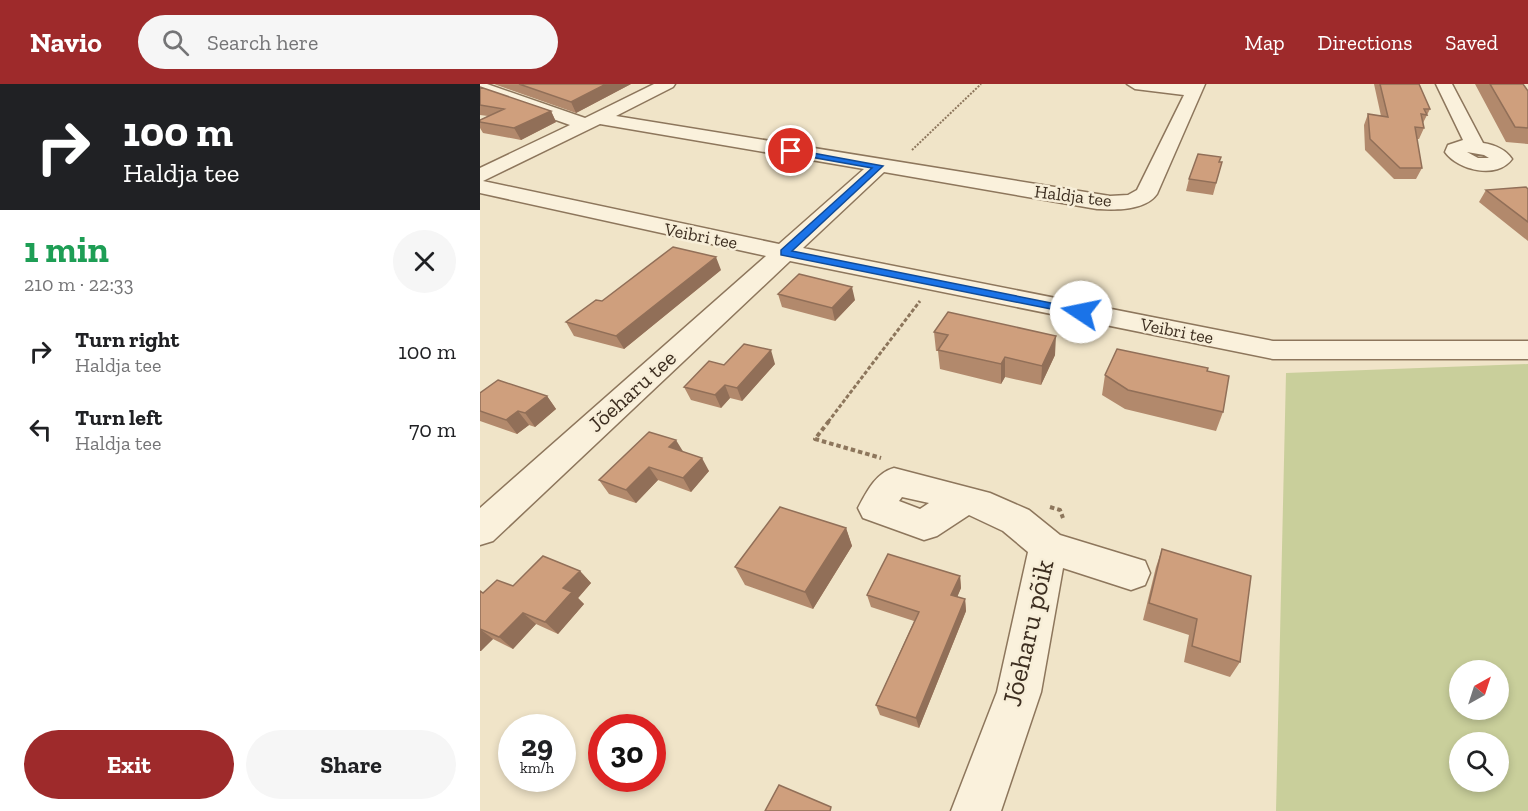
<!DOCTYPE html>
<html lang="en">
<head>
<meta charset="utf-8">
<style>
  :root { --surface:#fff; --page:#f6f6f6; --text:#202124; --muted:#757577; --accent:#9e2a2b }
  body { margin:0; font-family:"Zilla Slab",serif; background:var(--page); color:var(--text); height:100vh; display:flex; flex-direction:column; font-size:22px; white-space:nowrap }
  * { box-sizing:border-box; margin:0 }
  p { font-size:20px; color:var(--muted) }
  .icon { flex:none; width:33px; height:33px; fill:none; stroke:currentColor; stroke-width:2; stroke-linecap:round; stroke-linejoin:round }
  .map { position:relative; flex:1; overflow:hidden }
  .sheet { display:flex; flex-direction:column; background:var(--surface); width:480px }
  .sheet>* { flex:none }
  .banner { background:#202124; color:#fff; overflow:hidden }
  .needle { width:39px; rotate:39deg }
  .buttons { position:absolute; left:969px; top:576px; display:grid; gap:12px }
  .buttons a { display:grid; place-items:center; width:60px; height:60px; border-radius:50%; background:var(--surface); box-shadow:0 3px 9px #0003; font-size:30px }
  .speed { position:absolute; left:18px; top:630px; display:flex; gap:12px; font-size:30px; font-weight:700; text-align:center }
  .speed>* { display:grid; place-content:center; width:78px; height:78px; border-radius:50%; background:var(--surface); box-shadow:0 3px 9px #0003; line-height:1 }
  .speed small { font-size:15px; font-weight:400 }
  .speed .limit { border:9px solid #d22; background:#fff; color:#111 }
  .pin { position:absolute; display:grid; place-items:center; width:51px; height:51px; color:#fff; margin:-26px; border:3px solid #fff; border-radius:50%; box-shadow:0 2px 6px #0007 }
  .me { position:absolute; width:66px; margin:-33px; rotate:281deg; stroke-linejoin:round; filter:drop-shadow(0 0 4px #0008) }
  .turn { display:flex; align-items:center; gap:21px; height:126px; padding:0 24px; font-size:27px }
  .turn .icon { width:78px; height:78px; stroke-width:2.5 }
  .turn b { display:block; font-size:42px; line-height:51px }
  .round { display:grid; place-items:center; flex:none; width:63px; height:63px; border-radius:32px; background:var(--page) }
  .headline { display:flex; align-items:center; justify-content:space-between; height:102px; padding:0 24px }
  h1 { font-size:36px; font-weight:700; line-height:45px; color:#1e9e55 }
  .primary-button { display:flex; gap:12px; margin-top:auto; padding:12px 24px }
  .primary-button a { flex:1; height:69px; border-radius:36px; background:var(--accent); color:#fff; font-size:24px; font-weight:700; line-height:69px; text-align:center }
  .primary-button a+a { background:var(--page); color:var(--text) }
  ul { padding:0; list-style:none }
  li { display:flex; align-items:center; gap:18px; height:78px; padding:0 24px }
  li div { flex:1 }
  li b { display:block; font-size:22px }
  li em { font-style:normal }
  header { display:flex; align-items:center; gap:36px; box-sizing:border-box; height:84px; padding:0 30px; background:var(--accent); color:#fff }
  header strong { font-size:28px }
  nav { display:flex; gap:33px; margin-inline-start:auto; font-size:21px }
  .search { width:420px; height:54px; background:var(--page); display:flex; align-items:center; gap:15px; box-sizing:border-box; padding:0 21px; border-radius:33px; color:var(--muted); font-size:22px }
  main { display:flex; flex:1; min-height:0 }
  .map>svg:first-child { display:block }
  .green { fill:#c9cf9b; fill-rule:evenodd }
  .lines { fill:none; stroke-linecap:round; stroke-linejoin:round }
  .minor-casing { stroke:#8d765c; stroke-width:3 }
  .path-far2 { stroke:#8d765c; stroke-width:2; stroke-dasharray:2 1.5; stroke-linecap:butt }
  .path-far1 { stroke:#8d765c; stroke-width:3; stroke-dasharray:4 2; stroke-linecap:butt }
  .path { stroke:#8d765c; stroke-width:4; stroke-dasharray:4.5 3; stroke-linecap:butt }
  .minor { fill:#faf1dc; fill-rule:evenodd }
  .wall { fill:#b2896c }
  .shaded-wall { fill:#916f58 }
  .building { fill:#cf9f7d; stroke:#916f58; stroke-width:1.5 }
  .route { fill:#1a73e8; stroke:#114b97; stroke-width:1.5 }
  .labels { text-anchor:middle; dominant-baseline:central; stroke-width:5; stroke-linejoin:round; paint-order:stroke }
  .far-street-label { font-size:18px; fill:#3d2e20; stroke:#f7eed8 }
  .street-label { font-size:22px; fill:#3d2e20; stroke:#f7eed8 }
  .near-street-label { font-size:27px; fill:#3d2e20; stroke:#f7eed8 }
</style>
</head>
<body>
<header>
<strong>Navio</strong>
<div class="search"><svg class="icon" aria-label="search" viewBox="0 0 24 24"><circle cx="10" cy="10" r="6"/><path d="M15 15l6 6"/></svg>Search here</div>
<nav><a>Map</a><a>Directions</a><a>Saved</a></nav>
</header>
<main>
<section class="sheet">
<div class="banner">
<div class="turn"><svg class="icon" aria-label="right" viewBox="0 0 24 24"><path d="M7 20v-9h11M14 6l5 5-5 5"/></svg><div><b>100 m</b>Haldja tee</div></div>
</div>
<div class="headline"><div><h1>1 min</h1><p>210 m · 22:33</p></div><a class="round"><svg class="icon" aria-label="close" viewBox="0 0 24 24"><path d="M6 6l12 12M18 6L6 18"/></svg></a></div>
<ul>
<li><svg class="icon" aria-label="right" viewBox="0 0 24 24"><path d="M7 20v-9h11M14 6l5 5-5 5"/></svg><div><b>Turn right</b><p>Haldja tee</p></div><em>100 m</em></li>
<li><svg class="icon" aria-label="left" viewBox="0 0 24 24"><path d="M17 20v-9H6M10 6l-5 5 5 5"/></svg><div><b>Turn left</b><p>Haldja tee</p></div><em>70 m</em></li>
</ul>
<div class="primary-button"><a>Exit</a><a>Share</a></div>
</section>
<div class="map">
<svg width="1048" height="727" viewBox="0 0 1048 727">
  <rect width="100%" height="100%" fill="#f0e4c8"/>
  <path class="green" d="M1048 280V727H796L806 289ZM1018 586V626H980V586ZM980 658H1018V698H980Z"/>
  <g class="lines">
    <defs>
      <path id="minor" d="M0 0H7L105 34 174 0H195L193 3 136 32 630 112 648 111 657 106 704 11 655 5 647 0H725L677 110C665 127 635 126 617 125L404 88 323 164 793 257H1048V275H793L310 177 13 457 0 461V424L286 172 0 109V84L90 41 0 9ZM120 40 384 85 299 160 3 97Z
        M956 0H972L1003 59C1015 61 1025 65 1032 75 1017 96 978 86 965 68L968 61 983 56ZM987 68 1004 71 1009 74H998Z
        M414 384 510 409 549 426 580 451 665 477 670 489 665 501 651 506 583 484 561 608 521 727H471L517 608 548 468 523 447 489 431 457 452 444 456 383 434 378 424C387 407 396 389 414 384ZM422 413 449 419 440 425 419 417Z"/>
    </defs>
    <use href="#minor" class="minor-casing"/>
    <path class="path-far2" d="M432 66 501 0"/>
    <path class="path-far1" d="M348 338 440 217"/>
    <path class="path" d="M349 337 335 355 401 374
      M570 423 580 426 583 434"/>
    <use href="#minor" class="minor"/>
  </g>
  <path class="wall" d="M14 0H151L96 29Z
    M894 0H939L950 25 943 39 944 44 939 55H937L942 84 936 95H914L885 66 884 41 888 30 901 32Z
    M995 0H1043L1048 7V60L1026 58Z
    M0 3 71 27 76 38 41 56 3 49 0 44V36L8 32 0 31Z
    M739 78H742L733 111 706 107 709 95Z
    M1048 105V157L999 118 1006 106Z
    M241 186 144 265 94 252 86 238 122 217Z
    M298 210 375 216 355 237 302 223Z
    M454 248 575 271 561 301 525 293 521 300 460 285 458 267H456Z
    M295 280 262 317 250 314 241 324 211 316 204 303 244 281Z
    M727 287 743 328 736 347 645 325 622 311 625 291Z
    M0 309 67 312 76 325 55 343 49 341 37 350 0 337Z
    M203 368 229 387 211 408 178 396 156 419 129 410 119 396Z
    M366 444 372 462 333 525 265 501 255 483Z
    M682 465 760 578 750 593 704 578 709 551 663 536 676 483Z
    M100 487 111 499 98 514 104 520 78 550 56 540 33 565 13 555 0 567V507L3 509Z
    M480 492 481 504 477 513 485 515 486 527 439 644 400 631 396 621 434 537 391 523 387 511Z"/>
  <path class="shaded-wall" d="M126 0H151L96 29 91 18Z
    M71 27 76 38 41 56 34 44Z
    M236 173 241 186 144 265 136 252Z
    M372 203 375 216 355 237 352 224Z
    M576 252 575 271 561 301 562 282Z
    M291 266 295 280 262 317 257 304Z
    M525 273V293L521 300V280Z
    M245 301 250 314 241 324 235 311Z
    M67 312 76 325 55 343 45 329Z
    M38 327 49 341 37 350 26 336Z
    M196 356 204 369 189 363Z
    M222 374 229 387 211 408 203 394Z
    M169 383 178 396 156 419 146 406Z
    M366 444 372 462 333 525 325 508Z
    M100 487 111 499 98 514 104 520 78 550 65 538 83 504Z
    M480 492 481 504 473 523 471 511Z
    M485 515 486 527 439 644 436 634Z
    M43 529 56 540 33 565 19 553Z
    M0 545 13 555 1 567H0Z"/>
  <path class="building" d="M39 0H126L91 18Z
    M900 0H939L950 25H944L947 31 941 30 944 44 935 43 942 84H920L890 55 888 30 908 33Z
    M1010 0H1043L1048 7V44L1035 43Z
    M0 3 71 27 34 44 0 38V36L24 25 0 21Z
    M718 70 741 73 739 78H742L736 99 709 95Z
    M1046 103 1048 105V138L1006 106Z
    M193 163 236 173 136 252 86 238 116 216 122 217Z
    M319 190 372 203 352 224 298 210Z
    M468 228 576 252 562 282 525 273 521 280 458 266 468 251 454 248Z
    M264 260 291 266 257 304 245 301 235 311 204 303 229 277 244 281Z
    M637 265 728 284 727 287 749 292 743 328 648 306 625 291Z
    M18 296 67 312 45 329 38 327 26 336 0 327V309Z
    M169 348 196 356 189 363 222 374 203 394 169 383 146 406 119 396Z
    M300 423 366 444 325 508 255 483Z
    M682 465 771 492 760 578 712 562 717 535 669 519Z
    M408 470 480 492 471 511 485 515 436 634 396 621 439 528 387 511Z
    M63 472 100 487 83 504 92 508 65 538 43 529 19 553 0 545V507L3 509 17 496 33 502Z
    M299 701 351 723 350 727H285Z"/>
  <path class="route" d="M311 65 403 82 312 167 601 225 607 228 601 231 301 171V166L392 84 308 69 307 67Z"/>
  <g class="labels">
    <g class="far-street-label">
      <text transform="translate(593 112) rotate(7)">Haldja tee</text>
      <text transform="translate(221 152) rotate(11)">Veibri tee</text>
      <text transform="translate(697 247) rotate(11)">Veibri tee</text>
    </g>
    <g class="street-label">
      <text transform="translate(152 307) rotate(-42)">Jõeharu tee</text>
    </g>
    <g class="near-street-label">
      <text transform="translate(548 549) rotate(-77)">Jõeharu põik</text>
    </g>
  </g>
</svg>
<div class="buttons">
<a><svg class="needle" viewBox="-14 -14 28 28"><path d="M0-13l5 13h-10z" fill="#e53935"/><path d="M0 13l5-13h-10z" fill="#757577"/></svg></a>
<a><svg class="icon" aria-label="search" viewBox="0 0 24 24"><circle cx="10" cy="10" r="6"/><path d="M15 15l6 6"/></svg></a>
</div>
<div class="speed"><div>29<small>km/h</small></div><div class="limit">30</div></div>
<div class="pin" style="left:311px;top:67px;background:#d93025"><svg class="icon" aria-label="arrive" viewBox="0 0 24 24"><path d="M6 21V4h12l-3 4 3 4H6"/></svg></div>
<svg class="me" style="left:601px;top:228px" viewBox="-20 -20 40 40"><circle r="19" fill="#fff"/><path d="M0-13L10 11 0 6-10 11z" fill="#1a73e8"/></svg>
</div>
</main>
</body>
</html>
